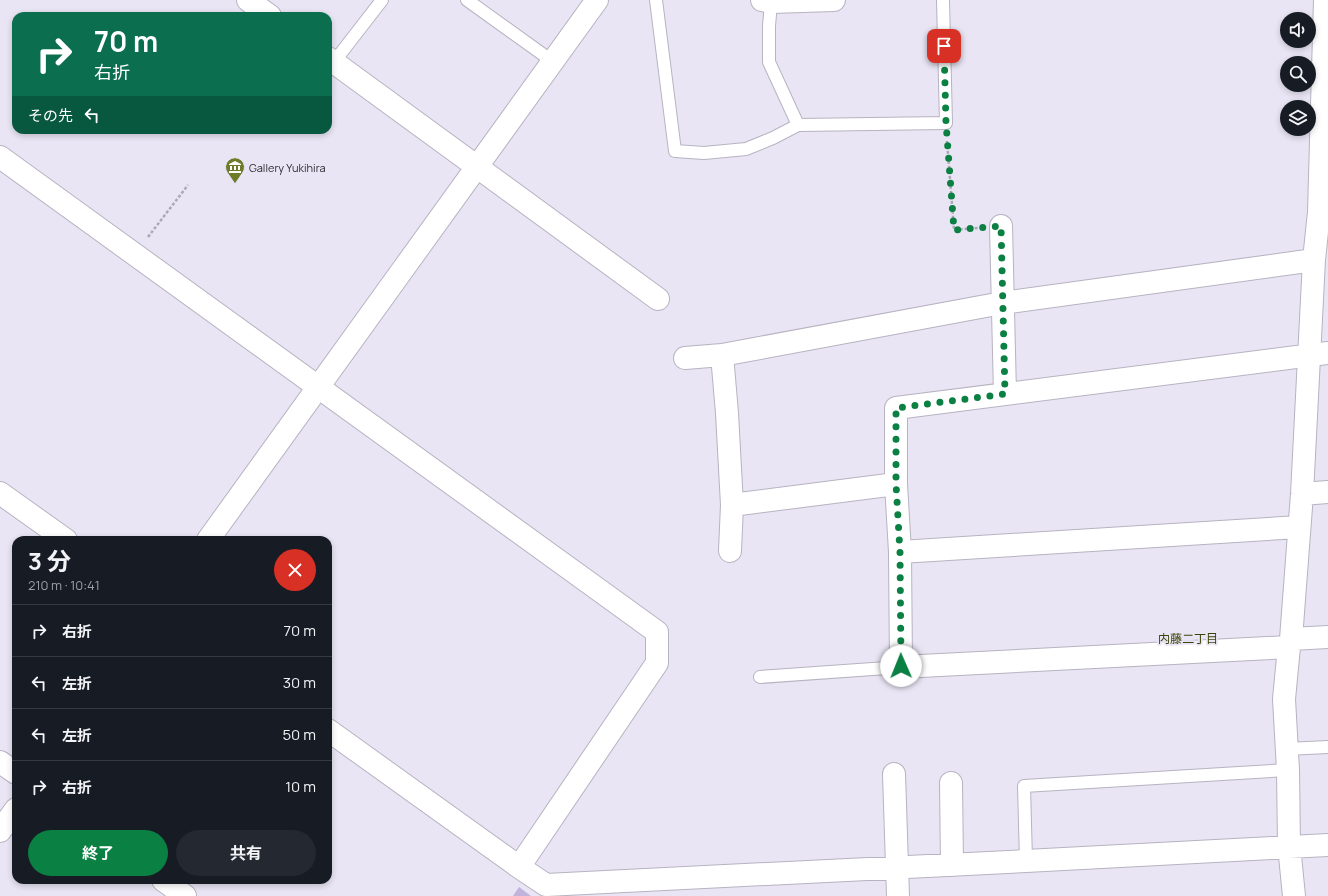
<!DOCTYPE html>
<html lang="ja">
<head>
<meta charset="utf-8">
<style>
  :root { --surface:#171b24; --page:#242831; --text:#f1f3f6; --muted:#9ea1a6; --line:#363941; --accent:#0b8043 }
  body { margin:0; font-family:Manrope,"Noto Sans JP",sans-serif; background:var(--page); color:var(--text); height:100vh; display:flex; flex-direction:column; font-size:15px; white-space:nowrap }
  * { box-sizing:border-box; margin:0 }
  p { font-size:13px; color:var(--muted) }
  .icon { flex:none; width:22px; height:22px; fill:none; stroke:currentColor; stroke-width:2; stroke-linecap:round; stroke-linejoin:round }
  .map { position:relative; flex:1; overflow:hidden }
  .details { position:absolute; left:12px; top:536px; width:320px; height:348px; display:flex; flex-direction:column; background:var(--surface); border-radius:12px; box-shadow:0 2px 6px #0003 }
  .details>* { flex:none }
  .banner { position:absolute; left:12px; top:12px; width:320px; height:122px; border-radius:12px; box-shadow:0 2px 6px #0003; background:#0b6e4f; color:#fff; overflow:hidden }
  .buttons { position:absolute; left:1280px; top:12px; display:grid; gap:8px }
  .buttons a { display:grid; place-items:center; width:36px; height:36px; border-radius:50%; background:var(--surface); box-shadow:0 2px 6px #0003; font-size:20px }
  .pin { position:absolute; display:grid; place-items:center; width:34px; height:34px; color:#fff; margin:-17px; border-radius:8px; box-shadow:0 2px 6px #0006 }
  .me { position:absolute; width:44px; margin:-22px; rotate:359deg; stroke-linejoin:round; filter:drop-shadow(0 0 3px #0008) }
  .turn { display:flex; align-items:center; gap:14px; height:84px; padding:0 16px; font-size:18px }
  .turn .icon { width:52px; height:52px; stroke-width:2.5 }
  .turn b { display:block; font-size:28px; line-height:34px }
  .then { display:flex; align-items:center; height:38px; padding:0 16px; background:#0003; gap:8px; font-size:15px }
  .round { display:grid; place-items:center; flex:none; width:42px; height:42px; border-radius:21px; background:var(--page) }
  .overview { display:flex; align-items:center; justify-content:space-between; height:68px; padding:0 16px }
  h1 { font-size:24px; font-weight:700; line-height:30px }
  .primary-button { display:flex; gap:8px; margin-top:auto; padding:8px 16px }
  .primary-button a { flex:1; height:46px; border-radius:24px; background:var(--accent); color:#fff; font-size:16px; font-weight:700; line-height:46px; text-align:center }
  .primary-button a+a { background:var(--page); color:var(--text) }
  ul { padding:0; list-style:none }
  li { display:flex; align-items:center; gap:12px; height:52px; padding:0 16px; border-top:1px solid var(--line) }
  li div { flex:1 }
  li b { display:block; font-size:15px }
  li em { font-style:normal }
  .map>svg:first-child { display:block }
  .green { fill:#c0b4dd }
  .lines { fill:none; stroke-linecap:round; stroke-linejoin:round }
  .lane-casing { stroke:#b7b3c1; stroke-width:14 }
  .street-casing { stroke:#b7b3c1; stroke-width:24 }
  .path { stroke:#aca9b5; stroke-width:2.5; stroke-dasharray:3 2; stroke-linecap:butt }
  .lane { stroke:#fff; stroke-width:12 }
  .street { stroke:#fff; stroke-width:22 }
  .route { stroke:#0b8043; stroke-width:7; stroke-dasharray:0 12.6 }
  .labels { text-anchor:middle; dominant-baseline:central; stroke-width:3.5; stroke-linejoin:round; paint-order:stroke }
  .poi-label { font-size:11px; fill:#2e2c32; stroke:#e9e5f4; text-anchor:start }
  .neighbourhood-label { font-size:12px; fill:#3b4408; stroke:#e9e5f4 }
</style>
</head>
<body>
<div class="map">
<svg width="1328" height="896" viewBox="0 0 1328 896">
  <rect width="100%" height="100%" fill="#e9e5f4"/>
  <path class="green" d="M519 887 531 896H513Z"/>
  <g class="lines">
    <defs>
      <path id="lane" d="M467 0 552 61
        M656 0 675 151 704 153 746 149 773 138 798 125 946 123 943 0
        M771 2 769 26V62L798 125
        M334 62 382 0
        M760 677 901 667
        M1286 749 1328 747
        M1026 861 1024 786 1288 770"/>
      <path id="street" d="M248 0 270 16
        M762 0 771 2 834 0
        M328 58 658 299
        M0 157 657 632V663L519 867
        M1001 226 1005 394
        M722 355 727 413 732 505 730 551
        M685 358 722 355 1002 303 1314 260
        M0 493 66 540
        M1302 494 1328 492
        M732 505 896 484
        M208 540C339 361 466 179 597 0
        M900 552 1299 527
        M1291 639 1328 637
        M1289 647 901 667 900 552 896 484V408L1328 353
        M328 730 519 867 546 885 1026 861 1328 845
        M0 762 16 773
        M894 774 898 896
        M951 783 952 865
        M0 831 16 809
        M163 880 185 896
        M1294 896 1289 846 1288 770 1284 699 1289 647 1291 639 1302 494 1314 260 1319 212 1325 0"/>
    </defs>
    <use href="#lane" class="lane-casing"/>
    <use href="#street" class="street-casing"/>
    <path class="path" d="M947 141 954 230 978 228
      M148 237 188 185"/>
    <use href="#lane" class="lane"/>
    <use href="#street" class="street"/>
  </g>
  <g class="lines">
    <path class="route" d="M901 666 900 552 896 484V408L1005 394 1001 226 954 230 946 123 944 46"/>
  </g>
  <defs>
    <symbol id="museum-pin" viewBox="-11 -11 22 30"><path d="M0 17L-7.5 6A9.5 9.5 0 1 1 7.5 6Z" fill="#6d7c29" stroke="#e9e5f4"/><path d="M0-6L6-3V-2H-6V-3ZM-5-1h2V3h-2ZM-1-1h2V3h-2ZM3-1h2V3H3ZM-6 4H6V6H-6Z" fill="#fff"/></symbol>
  </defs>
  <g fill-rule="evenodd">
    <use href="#museum-pin" x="224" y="156" width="22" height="30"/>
  </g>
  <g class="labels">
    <g class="poi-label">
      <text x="249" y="167">Gallery Yukihira</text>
    </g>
    <g class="neighbourhood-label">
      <text x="1188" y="638">内藤二丁目</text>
    </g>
  </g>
</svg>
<div class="buttons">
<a><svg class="icon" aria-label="sound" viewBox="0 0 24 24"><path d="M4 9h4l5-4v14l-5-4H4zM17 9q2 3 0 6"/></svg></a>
<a><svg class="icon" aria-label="search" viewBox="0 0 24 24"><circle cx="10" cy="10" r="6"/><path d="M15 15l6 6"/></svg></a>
<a><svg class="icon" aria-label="layers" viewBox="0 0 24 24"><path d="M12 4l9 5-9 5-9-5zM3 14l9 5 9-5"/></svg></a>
</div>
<div class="pin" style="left:944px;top:46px;background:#d93025"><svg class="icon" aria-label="arrive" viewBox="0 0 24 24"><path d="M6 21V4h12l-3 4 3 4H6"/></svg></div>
<svg class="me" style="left:901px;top:666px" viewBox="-20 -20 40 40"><circle r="19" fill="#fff"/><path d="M0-13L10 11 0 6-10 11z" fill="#0b8043"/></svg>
<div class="banner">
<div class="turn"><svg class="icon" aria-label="right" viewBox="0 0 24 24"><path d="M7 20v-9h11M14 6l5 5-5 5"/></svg><div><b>70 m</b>右折</div></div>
<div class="then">その先<svg class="icon" aria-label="left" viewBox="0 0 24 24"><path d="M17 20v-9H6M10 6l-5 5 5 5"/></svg></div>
</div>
<section class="details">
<div class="overview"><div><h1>3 分</h1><p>210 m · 10:41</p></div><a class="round" style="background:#d93025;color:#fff"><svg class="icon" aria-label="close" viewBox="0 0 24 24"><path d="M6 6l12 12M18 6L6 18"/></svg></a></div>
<ul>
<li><svg class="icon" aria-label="right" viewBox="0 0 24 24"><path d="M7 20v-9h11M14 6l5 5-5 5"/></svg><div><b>右折</b></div><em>70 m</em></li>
<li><svg class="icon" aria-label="left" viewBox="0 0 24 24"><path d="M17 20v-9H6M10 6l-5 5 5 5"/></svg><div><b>左折</b></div><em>30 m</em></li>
<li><svg class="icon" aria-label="left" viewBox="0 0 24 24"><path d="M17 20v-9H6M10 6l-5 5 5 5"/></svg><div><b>左折</b></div><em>50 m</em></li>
<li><svg class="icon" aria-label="right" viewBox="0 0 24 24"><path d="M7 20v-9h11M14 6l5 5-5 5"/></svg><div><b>右折</b></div><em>10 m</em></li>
</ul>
<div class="primary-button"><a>終了</a><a>共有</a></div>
</section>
</div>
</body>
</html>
